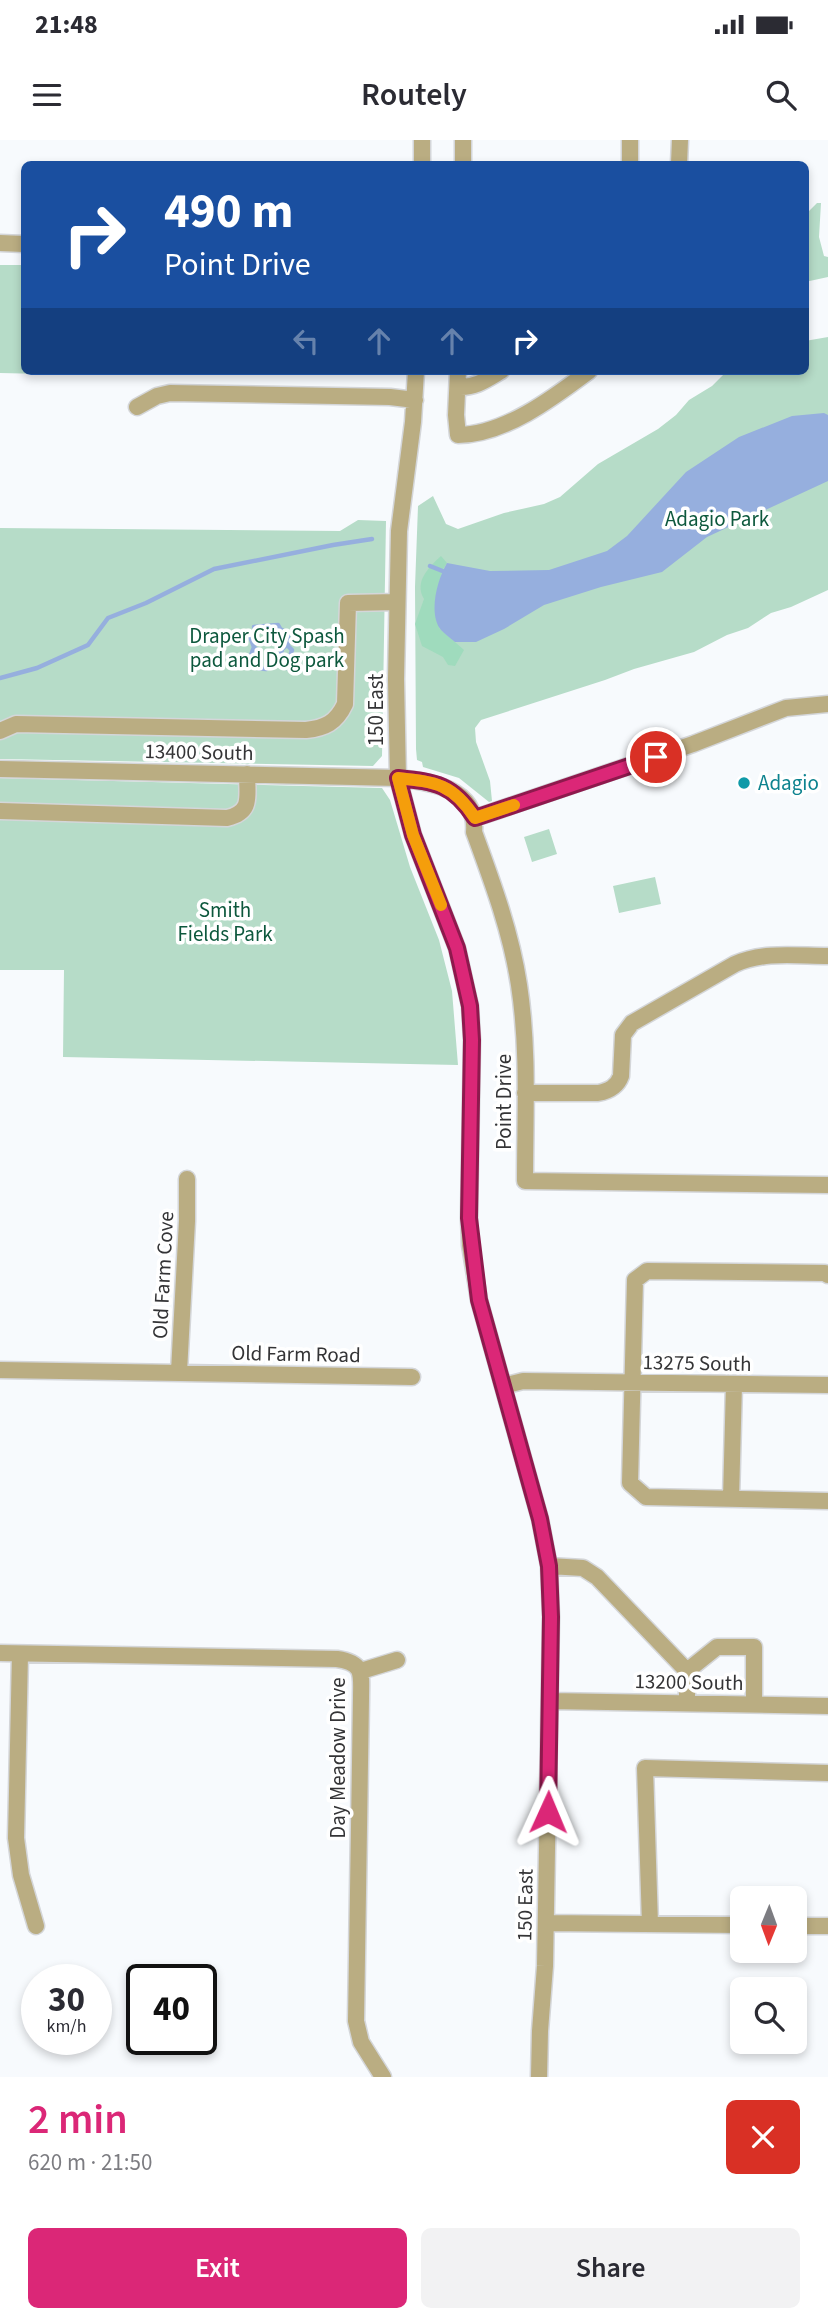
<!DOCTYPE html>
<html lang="en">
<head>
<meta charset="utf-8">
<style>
  :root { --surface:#fff; --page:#f2f2f3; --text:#2b2b33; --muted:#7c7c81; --accent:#db2777 }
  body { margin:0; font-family:"Source Sans 3",sans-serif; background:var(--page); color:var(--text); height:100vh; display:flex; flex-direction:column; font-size:26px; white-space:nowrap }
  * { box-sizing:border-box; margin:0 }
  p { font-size:23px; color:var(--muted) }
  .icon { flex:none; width:38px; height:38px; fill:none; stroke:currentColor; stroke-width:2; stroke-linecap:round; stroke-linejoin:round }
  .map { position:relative; height:1937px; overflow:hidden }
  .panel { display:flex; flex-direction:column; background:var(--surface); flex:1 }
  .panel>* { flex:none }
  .hud { position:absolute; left:21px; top:21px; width:788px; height:214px; border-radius:10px; box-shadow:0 4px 10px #0003; background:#1a4fa0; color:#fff; overflow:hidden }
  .needle { width:46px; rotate:181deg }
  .fabs { position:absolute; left:730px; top:1746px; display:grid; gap:14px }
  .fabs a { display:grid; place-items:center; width:77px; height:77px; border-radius:10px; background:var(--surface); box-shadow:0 4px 10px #0003; font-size:35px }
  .speed { position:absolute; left:21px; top:1824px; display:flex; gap:14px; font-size:35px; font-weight:700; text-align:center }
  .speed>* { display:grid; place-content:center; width:91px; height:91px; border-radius:50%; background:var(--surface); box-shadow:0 4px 10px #0003; line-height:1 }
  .speed small { font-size:18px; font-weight:400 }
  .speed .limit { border:4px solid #111; border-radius:10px; background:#fff; color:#111 }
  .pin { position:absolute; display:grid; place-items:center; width:60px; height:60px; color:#fff; margin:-30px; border:4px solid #fff; border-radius:50%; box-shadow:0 2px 7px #0007 }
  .me { position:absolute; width:77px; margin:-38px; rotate:1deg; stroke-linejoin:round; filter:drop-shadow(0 0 5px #0008) }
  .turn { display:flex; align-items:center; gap:24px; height:147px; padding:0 28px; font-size:32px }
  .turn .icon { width:91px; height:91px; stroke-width:2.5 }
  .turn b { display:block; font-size:49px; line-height:60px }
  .lanes { display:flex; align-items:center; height:66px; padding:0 28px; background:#0003; justify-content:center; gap:35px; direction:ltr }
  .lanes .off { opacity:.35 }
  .round { display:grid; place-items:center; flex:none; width:74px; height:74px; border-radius:10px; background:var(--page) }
  .headline { display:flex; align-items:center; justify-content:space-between; height:119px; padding:0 28px }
  h1 { font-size:42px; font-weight:600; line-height:52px; color:var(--accent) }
  .button { display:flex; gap:14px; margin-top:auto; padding:14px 28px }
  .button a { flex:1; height:80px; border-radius:10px; background:var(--accent); color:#fff; font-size:28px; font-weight:600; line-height:80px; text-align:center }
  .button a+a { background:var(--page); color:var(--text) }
  .status { display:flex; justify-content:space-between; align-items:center; height:49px; padding:0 35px; background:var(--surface); direction:ltr }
  .status svg { height:19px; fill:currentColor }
  header { display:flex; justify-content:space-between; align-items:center; height:91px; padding:0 28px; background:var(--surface); font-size:32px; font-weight:600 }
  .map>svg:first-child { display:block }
  .green { fill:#b6dcc8 }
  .forest { fill:#9fdbbd }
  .water { fill:#96afde }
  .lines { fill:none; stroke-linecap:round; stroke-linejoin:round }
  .stream { stroke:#96afde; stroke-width:4.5 }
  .minor-casing { stroke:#d4d6d9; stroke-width:19 }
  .minor { stroke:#baad82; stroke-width:16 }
  .route-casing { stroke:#8e194d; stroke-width:18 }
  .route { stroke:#db2777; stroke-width:12 }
  .slow { stroke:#f59e0b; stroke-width:12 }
  .culture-dot { fill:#0f9aa8; stroke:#fff; stroke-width:2.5 }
  .labels { text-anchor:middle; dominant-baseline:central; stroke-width:7; stroke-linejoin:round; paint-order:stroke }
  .park-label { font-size:21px; fill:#0d583d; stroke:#fff }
  .street-label { font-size:21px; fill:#343436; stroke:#fff }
  .culture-label { font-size:21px; fill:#0d838f; stroke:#fff; text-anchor:start }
</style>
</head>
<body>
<div class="status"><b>21:48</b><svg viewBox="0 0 49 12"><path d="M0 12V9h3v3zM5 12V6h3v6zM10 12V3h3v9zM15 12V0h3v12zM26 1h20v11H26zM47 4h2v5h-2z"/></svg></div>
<header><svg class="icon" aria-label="menu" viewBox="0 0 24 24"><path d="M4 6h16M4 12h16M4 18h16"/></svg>Routely<svg class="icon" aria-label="search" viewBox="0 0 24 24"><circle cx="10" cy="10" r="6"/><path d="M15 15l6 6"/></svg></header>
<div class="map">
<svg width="828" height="1937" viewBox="0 0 828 1937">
  <rect width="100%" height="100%" fill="#f7fafd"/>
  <path class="green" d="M817 63H821L819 97 824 116 828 117V137L805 142V75Z
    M0 125H24V231H46L44 234 0 233Z
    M828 197V450L791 467 771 473 748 488 727 495 694 512 634 529 605 540 481 580 475 588 476 602 490 641 492 661 489 662 459 638 423 627 422 622 417 620 416 609 415 447 418 366 433 356 446 384 458 389 504 373 544 364 560 357 598 324 658 289 676 275 689 260 712 246 727 231H805V201Z
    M358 380 386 381 382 616 373 626 0 619V388L340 391Z
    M0 638 382 648 390 660 410 727 439 800 452 851 458 925 63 917 64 830H0Z
    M549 689 557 714 532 722 524 697Z
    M655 737 661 764 619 773 613 746Z"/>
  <path class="forest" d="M441 416 447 423 442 431 439 488 464 510 455 526 448 525 443 517 422 506 415 484 424 459C414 442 428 428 441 416Z"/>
  <path class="water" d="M824 273 828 275V341L707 397 662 432 601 447 544 465 504 489 476 502H455C450 498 445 494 441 490 428 474 437 440 447 423L490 431 549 430 607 411 627 396 686 332 739 297 792 276Z"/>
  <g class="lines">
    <path class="stream" d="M430 426 445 432
      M254 487 278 485 282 492 288 496V504L282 509 280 518 289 528
      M267 487 272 491 282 490
      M282 492 281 504 282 509
      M249 494 254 507 250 518V527L266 529 274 522 282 525
      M255 508 257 511 255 526
      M287 528 292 510 287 505
      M0 538 37 528 88 505 108 478 146 463 214 429 333 405 372 399"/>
    <defs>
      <path id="minor" d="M422 24V0
        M463 24V0
        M630 24V0
        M679 24 680 0
        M0 103 24 104
        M416 231 413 282 399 391 396 539 398 638 413 695 457 808 470 866 472 900 469 1078 470 1105 479 1160 540 1379 549 1426 551 1477 545 1826 540 1891 539 1937
        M458 231 456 275 458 295C504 295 553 258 589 231
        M458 247C475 248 486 240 501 231
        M137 267 157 256 170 253 390 257 415 260
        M0 591 16 584 306 590C325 588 336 583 345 564L348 463 397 462
        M0 629 398 638C431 642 478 648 474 692 492 741 511 792 519 845 529 910 525 976 525 1041L828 1045
        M0 671 227 678C253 672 247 656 247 634
        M475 678 693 604 786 568 828 564
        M525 953H598C609 951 617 947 621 936L623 895 632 883 735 824C764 811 797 816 828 816
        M828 1135 825 1133 647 1131 635 1140 630 1343 646 1357 828 1361
        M0 1230 412 1237
        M179 1232 187 1081V1039
        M503 1246 523 1241 828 1245
        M731 1359 734 1244
        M549 1426 583 1428 597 1437 687 1531V1563
        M0 1513 337 1519C365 1523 361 1535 361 1558L356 1881 361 1902 383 1937
        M20 1514 16 1698 21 1735 36 1786
        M361 1531 397 1520
        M687 1531 717 1507H754V1564
        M550 1561 828 1566
        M546 1783 742 1785
        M650 1784 645 1628 828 1633
        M794 1786H828"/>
    </defs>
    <use href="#minor" class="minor-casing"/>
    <use href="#minor" class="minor"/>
  </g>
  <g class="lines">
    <defs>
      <path id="route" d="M548 1672 551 1477 549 1426 540 1379 479 1160 469 1078 472 900 470 866 457 808 413 695 398 638C436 642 453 644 475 678L656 617"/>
    </defs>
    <use href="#route" class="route-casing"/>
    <use href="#route" class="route"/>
    <path class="slow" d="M441 765 413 695 398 638C436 642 453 644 475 678L514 665"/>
  </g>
  <circle class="culture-dot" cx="744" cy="643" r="7"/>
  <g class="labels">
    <g class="park-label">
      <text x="717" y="379">Adagio Park</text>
      <text x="267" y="496">Draper City Spash<tspan x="267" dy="24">pad and Dog park</tspan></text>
      <text x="225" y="770">Smith<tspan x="225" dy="24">Fields Park</tspan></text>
    </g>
    <g class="street-label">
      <text transform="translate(376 570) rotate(-90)">150 East</text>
      <text transform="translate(199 612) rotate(1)">13400 South</text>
      <text transform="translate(504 962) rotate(-90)">Point Drive</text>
      <text transform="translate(163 1135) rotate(-87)">Old Farm Cove</text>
      <text transform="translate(296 1214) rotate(1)">Old Farm Road</text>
      <text transform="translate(697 1223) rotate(1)">13275 South</text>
      <text transform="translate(689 1542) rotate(1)">13200 South</text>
      <text transform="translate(338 1618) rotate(-90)">Day Meadow Drive</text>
      <text transform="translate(525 1765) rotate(-89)">150 East</text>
    </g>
    <g class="culture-label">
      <text x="758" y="643">Adagio</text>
    </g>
  </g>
</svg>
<div class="fabs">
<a><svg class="needle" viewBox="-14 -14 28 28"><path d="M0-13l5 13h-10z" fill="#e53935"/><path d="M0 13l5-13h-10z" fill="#7c7c81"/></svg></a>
<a><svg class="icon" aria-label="search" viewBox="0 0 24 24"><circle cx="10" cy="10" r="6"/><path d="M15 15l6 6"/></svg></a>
</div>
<div class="speed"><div>30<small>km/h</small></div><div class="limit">40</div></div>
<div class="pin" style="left:656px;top:617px;background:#d93025"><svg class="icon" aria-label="arrive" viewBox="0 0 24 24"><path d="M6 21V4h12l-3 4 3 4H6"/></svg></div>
<svg class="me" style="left:548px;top:1672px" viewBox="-20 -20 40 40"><path d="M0-17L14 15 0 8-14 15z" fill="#db2777" stroke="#fff" stroke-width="4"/></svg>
<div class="hud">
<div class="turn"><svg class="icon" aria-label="right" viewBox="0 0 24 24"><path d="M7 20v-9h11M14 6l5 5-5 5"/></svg><div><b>490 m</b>Point Drive</div></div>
<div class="lanes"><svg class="icon off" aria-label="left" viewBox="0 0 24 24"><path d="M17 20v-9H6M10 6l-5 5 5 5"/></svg><svg class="icon off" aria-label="ahead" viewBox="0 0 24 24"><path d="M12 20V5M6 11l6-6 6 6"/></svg><svg class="icon off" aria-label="ahead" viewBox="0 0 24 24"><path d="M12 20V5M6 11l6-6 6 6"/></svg><svg class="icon" aria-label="right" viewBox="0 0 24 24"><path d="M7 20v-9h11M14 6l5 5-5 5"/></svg></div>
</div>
</div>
<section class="panel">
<div class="headline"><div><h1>2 min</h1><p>620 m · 21:50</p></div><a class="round" style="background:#d93025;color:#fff"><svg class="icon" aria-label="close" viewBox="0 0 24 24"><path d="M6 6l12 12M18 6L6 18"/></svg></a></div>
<div class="button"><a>Exit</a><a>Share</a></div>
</section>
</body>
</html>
